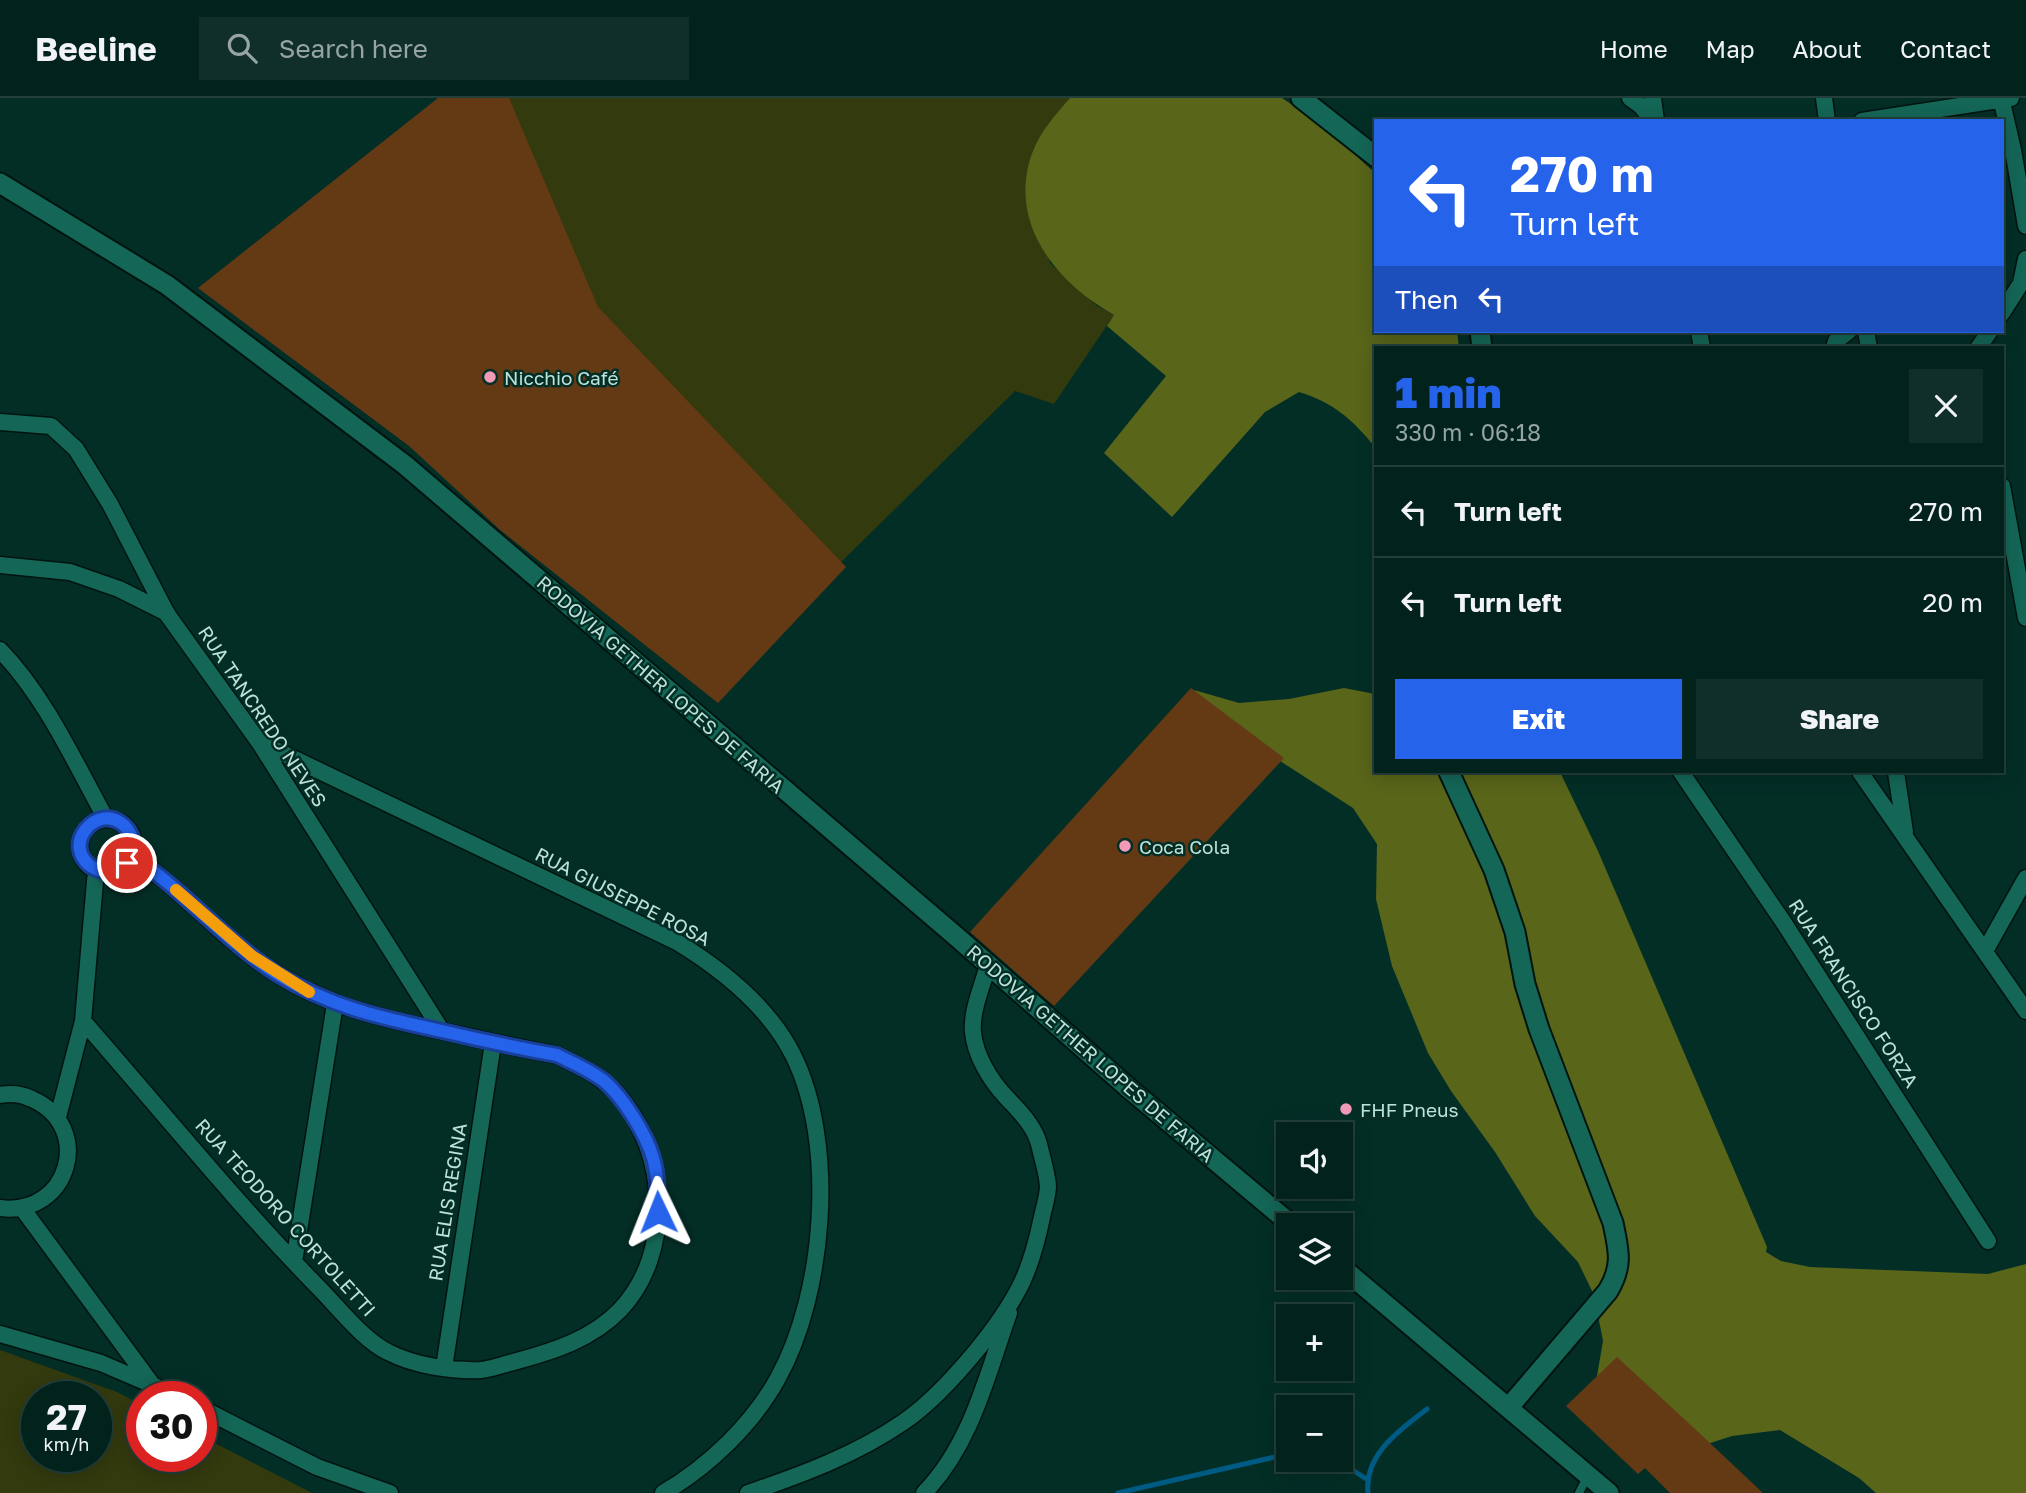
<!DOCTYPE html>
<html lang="en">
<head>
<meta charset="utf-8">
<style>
  :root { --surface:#02221c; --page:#102f29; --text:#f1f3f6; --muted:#96a4a3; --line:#233f3b; --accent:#2563eb }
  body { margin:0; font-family:"Golos Text",sans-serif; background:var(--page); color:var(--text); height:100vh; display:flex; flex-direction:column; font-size:26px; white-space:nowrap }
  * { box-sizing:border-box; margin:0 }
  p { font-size:23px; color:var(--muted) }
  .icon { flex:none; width:38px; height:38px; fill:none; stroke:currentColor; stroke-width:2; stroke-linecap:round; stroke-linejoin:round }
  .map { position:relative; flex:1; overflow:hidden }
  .sheet { position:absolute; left:1374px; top:248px; width:630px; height:427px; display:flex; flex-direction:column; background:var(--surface); border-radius:0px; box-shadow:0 4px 18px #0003,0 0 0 2px var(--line) }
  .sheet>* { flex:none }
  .hud { position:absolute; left:1374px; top:21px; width:630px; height:214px; border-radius:0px; box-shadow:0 4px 18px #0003,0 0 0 2px var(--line); background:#2563eb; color:#fff; overflow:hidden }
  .fabs { position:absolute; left:1276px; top:1024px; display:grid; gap:14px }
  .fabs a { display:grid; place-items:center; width:77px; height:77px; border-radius:0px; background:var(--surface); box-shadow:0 4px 18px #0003,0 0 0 2px var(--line); font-size:35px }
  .speed { position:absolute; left:21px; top:1283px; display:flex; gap:14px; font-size:35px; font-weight:700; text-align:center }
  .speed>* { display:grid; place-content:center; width:91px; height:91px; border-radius:50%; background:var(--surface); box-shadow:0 4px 18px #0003,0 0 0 2px var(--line); line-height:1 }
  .speed small { font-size:18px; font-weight:400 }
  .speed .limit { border:10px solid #d22; background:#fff; color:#111 }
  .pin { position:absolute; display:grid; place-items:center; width:60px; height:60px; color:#fff; margin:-30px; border:4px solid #fff; border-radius:50%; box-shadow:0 2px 7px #0007 }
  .me { position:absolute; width:77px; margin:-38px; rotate:358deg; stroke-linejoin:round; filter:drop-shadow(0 0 5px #0008) }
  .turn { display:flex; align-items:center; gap:24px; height:147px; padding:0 21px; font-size:32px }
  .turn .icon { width:91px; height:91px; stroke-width:2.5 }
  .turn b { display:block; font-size:49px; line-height:60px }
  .then { display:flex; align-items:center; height:66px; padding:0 21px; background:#0003; gap:14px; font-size:26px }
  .round { display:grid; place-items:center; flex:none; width:74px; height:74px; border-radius:0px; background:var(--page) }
  .headline { display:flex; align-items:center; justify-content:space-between; height:119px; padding:0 21px }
  h1 { font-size:42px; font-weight:800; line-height:52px; color:var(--accent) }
  .primary-button { display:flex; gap:14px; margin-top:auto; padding:14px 21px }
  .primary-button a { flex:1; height:80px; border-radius:0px; background:var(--accent); color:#fff; font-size:28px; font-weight:800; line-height:80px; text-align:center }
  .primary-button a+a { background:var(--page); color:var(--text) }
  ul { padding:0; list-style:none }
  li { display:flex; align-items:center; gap:21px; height:91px; padding:0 21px; border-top:2px solid var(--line) }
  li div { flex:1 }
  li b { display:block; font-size:26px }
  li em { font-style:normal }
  header { display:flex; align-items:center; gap:42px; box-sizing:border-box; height:98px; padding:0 35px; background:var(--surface); border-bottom:2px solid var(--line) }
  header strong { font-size:33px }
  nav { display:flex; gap:38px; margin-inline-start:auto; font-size:24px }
  .search { width:490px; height:63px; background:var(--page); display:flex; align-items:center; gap:18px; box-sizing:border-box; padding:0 24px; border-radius:0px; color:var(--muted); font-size:26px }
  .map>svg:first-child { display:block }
  .green { fill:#333a0e; fill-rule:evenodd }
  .forest { fill:#596519 }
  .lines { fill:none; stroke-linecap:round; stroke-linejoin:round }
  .stream { stroke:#005b84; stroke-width:5 }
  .building { fill:#643a15 }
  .service-casing { stroke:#00140f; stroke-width:11 }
  .minor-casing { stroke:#00140f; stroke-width:19 }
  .tertiary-casing { stroke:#00140f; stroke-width:23 }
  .service { stroke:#146657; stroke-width:8 }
  .minor { stroke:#146657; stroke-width:16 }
  .tertiary { stroke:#146657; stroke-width:19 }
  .route-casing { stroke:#184099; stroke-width:18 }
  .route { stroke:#2563eb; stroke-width:12 }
  .slow { stroke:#f59e0b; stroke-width:12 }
  .poi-dot { fill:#f09ab7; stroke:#032e26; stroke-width:2.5 }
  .labels { text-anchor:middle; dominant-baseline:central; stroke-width:5; stroke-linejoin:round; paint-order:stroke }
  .poi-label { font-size:19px; fill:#bee1d8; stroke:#032e26; text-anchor:start }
  .street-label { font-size:19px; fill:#bee1d8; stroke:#032e26 }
</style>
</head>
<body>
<header>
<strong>Beeline</strong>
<div class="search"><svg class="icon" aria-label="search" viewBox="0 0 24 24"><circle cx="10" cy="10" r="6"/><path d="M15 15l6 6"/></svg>Search here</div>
<nav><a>Home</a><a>Map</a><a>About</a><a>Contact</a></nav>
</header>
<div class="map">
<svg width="2026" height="1395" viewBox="0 0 2026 1395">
  <rect width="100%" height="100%" fill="#032e26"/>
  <path class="green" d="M484 0H1070L1034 50 1050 165 1097 208 1114 217 1054 306 1015 293 710 593Z
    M0 1252 117 1294 142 1307V1358H201V1338L312 1395H0ZM37 1298H96V1358H37Z"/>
  <path class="forest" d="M1070 0H1282L1325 29 1375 75 1376 233H1457L1459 250H1376L1375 349C1352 321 1334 305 1299 294L1265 314 1172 419 1104 355 1166 278 1107 228 1114 217C1055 184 1006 123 1033 53 1040 34 1057 15 1070 0Z
    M1344 590 1375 596 1376 674H1560L1598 753 1767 1149 1766 1154 1781 1163 1810 1169 1988 1176 2026 1166V1395H1876L1859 1380 1780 1332 1732 1338 1698 1349 1597 1278 1603 1243 1594 1197 1578 1164 1535 1118 1495 1054 1451 993 1428 955 1392 868 1376 801 1377 746 1353 710 1263 652 1217 632 1194 592 1239 605 1289 601Z"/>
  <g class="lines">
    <path class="stream" d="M1337 1362 1368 1382
      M1118 1395 1288 1356
      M1368 1395C1364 1356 1400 1332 1427 1311"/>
  </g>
  <path class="building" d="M438 0H509L598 209 846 469 718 605 499 431 409 348 198 190Z
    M1191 590 1284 660 1054 908 970 834Z
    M1617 1259 1695 1331 1763 1395H1670L1645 1370 1638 1376 1566 1308Z"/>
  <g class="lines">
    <defs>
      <path id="service" d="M1579 1395 1588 1377"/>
      <path id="minor" d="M1630 0 1641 8 1653 23
        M1653 0 1656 23
        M1824 0 1827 23
        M2001 0 2013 52 2026 128
        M1862 23 2011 0
        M2002 215 2021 185 2026 161
        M1699 233 1702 250
        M1866 233 1869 250
        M1834 250 1836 243 1849 233
        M1978 250 1990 233
        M0 324 51 328 76 351 110 406 167 516 259 644 442 933
        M2002 388 2026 520
        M0 467 70 474 119 491 167 515
        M0 552C45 598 75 665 106 721
        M259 644 677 844C721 871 769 909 793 957 837 1045 825 1195 778 1280 753 1326 708 1369 663 1395
        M1681 674 1784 825 1988 1143
        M1860 674 2026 913
        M1896 674 1905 734
        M80 748a27 27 0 1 1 54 0a27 27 0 1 1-54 0Z
        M1985 853 2026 780
        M83 923C161 1012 236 1105 318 1189 338 1209 363 1242 388 1254 415 1268 451 1273 481 1272 492 1271 505 1266 517 1263 554 1253 592 1241 620 1212 674 1155 668 1055 618 997 602 978 579 968 557 957 518 950 480 941 442 933 382 920 329 909 277 876 224 843 184 792 132 758
        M0 997C10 995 22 996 32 1001 95 1029 69 1119 0 1110
        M58 1019 83 923 96 772
        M22 1110 151 1285
        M294 1164 335 906
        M0 1236 101 1265 178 1298
        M444 1270 493 945
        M201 1310 317 1369 390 1395
        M748 1395C801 1377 855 1357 902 1325 941 1299 994 1236 1017 1194 1029 1173 1037 1143 1042 1119 1044 1109 1048 1097 1048 1088 1047 1075 1042 1059 1039 1046 1034 1027 1019 1013 1006 999 990 982 975 957 973 934 971 912 983 887 988 867
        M924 1395C971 1347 987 1277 1009 1215"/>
      <path id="tertiary" d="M1301 0 1376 59
        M0 85 167 187 405 367 958 840 1132 993 1292 1127
        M1480 233 1482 250
        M1449 674 1494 772 1515 834 1525 886 1539 931 1613 1125C1619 1153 1623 1168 1608 1193L1509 1309
        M1340 1168 1609 1395"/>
    </defs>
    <use href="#service" class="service-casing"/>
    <use href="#minor" class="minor-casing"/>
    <use href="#tertiary" class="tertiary-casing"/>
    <use href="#service" class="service"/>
    <use href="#minor" class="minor"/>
    <use href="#tertiary" class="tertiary"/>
  </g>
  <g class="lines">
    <defs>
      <path id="route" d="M127 765C100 788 65 757 86 731 107 706 140 729 132 758 184 792 224 842 277 876 330 909 382 920 442 933 480 942 518 950 557 957 573 965 590 972 604 983 623 999 646 1036 653 1060 658 1077 658 1097 658 1114"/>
    </defs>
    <use href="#route" class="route-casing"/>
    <use href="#route" class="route"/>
    <path class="slow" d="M176 792 252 858 309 894"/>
  </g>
  <g class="poi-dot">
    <circle cx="490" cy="279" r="7"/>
    <circle cx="1125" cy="748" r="7"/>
    <circle cx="1346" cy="1011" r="7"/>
  </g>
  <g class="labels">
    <g class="poi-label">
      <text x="504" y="279">Nicchio Café</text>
      <text x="1139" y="748">Coca Cola</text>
      <text x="1360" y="1011">FHF Pneus</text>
    </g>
    <g class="street-label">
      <text transform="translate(661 586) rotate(41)">RODOVIA GETHER LOPES DE FARIA</text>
      <text transform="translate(263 618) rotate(56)">RUA TANCREDO NEVES</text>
      <text transform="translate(623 798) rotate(27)">RUA GIUSEPPE ROSA</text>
      <text transform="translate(1854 895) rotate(57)">RUA FRANCISCO FORZA</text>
      <text transform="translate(1091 955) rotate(41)">RODOVIA GETHER LOPES DE FARIA</text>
      <text transform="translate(447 1104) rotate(-81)">RUA ELIS REGINA</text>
      <text transform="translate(286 1119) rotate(48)">RUA TEODORO CORTOLETTI</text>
    </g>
  </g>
</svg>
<div class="fabs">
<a><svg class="icon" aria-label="sound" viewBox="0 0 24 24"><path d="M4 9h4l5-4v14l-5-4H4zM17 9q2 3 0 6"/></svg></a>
<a><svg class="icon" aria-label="layers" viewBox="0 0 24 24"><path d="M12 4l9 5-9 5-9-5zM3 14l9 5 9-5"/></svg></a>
<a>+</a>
<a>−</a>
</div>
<div class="speed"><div>27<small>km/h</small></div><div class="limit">30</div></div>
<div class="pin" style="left:127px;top:765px;background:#d93025"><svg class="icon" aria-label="arrive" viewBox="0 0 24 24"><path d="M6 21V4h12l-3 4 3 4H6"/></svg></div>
<svg class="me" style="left:658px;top:1114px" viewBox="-20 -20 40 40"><path d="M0-17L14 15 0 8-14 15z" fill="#2563eb" stroke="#fff" stroke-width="4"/></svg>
<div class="hud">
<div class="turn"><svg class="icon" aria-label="left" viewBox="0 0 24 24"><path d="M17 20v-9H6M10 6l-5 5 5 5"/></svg><div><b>270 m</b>Turn left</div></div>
<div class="then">Then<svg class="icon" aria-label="left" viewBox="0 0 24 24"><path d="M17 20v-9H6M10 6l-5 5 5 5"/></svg></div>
</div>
<section class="sheet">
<div class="headline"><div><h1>1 min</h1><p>330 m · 06:18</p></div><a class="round"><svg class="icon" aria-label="close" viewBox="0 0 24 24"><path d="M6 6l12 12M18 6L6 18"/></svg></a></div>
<ul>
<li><svg class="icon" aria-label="left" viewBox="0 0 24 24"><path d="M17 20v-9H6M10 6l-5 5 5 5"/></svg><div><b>Turn left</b></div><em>270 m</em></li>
<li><svg class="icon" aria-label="left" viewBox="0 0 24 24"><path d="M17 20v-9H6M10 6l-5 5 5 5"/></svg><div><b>Turn left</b></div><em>20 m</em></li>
</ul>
<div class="primary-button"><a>Exit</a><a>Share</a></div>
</section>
</div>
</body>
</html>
